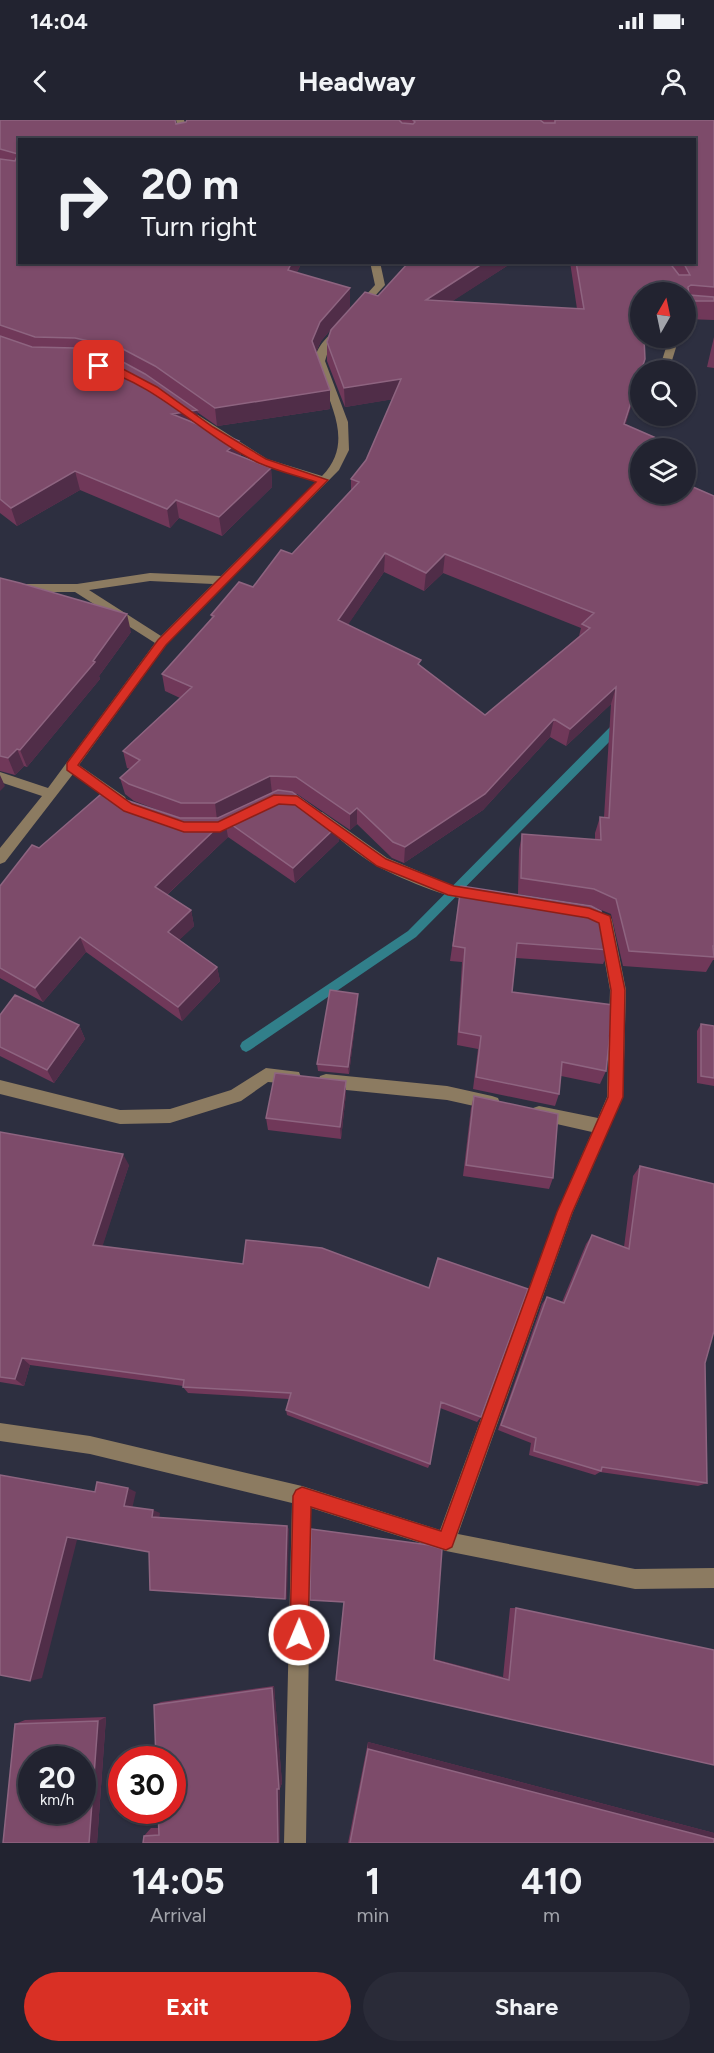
<!DOCTYPE html>
<html lang="en">
<head>
<meta charset="utf-8">
<style>
  :root { --surface:#222330; --page:#2a2b38; --text:#f1f3f6; --muted:#a2a4ab; --line:#3f404c; --accent:#d93025 }
  body { margin:0; font-family:Figtree,sans-serif; background:var(--page); color:var(--text); height:100vh; display:flex; flex-direction:column; font-size:22px; white-space:nowrap }
  * { box-sizing:border-box; margin:0 }
  p { font-size:20px; color:var(--muted) }
  .icon { flex:none; width:33px; height:33px; fill:none; stroke:currentColor; stroke-width:2; stroke-linecap:round; stroke-linejoin:round }
  .map { position:relative; height:1723px; overflow:hidden }
  .details { display:flex; flex-direction:column; background:var(--surface); flex:1 }
  .details>* { flex:none }
  .top-card { position:absolute; left:18px; top:18px; width:678px; height:126px; border-radius:0px; box-shadow:0 2px 4px #0004,0 0 0 2px var(--line); background:#222330; color:var(--text); overflow:hidden }
  .needle { width:39px; rotate:9deg }
  .fabs { position:absolute; left:630px; top:162px; display:grid; gap:12px }
  .fabs a { display:grid; place-items:center; width:66px; height:66px; border-radius:50%; background:var(--surface); box-shadow:0 2px 4px #0004,0 0 0 2px var(--line); font-size:30px }
  .speed { position:absolute; left:18px; top:1626px; display:flex; gap:12px; font-size:30px; font-weight:700; text-align:center }
  .speed>* { display:grid; place-content:center; width:78px; height:78px; border-radius:50%; background:var(--surface); box-shadow:0 2px 4px #0004,0 0 0 2px var(--line); line-height:1 }
  .speed small { font-size:15px; font-weight:400 }
  .speed .limit { border:9px solid #d22; background:#fff; color:#111 }
  .pin { position:absolute; display:grid; place-items:center; width:51px; height:51px; color:#fff; margin:-26px; border-radius:12px; box-shadow:0 3px 9px #0006 }
  .me { position:absolute; width:66px; margin:-33px; rotate:1deg; stroke-linejoin:round; filter:drop-shadow(0 0 4px #0008) }
  .turn { display:flex; align-items:center; gap:21px; height:126px; padding:0 24px; font-size:27px }
  .turn .icon { width:78px; height:78px; stroke-width:2.5 }
  .turn b { display:block; font-size:42px; line-height:51px }
  .eta { display:flex; justify-content:space-evenly; align-items:center; height:102px; text-align:center }
  .eta b { font-size:36px; font-weight:700; line-height:42px }
  .primary-button { display:flex; gap:12px; margin-top:auto; padding:12px 24px }
  .primary-button a { flex:1; height:69px; border-radius:36px; background:var(--accent); color:#fff; font-size:24px; font-weight:700; line-height:69px; text-align:center }
  .primary-button a+a { background:var(--page); color:var(--text) }
  .status { display:flex; justify-content:space-between; align-items:center; height:42px; padding:0 30px; background:var(--surface); direction:ltr }
  .status svg { height:16px; fill:currentColor }
  header { display:flex; justify-content:space-between; align-items:center; height:78px; padding:0 24px; background:var(--surface); font-size:27px; font-weight:700 }
  .map>svg:first-child { display:block }
  .lines { fill:none; stroke-linecap:round; stroke-linejoin:round }
  .stream { fill:#317f8a; fill-rule:evenodd }
  .minor { fill:#8c7b61; fill-rule:evenodd }
  .wall { fill:#703859; fill-rule:evenodd }
  .shaded-wall { fill:#502d48 }
  .building { fill:#7d4b6a; stroke:#8e6480; stroke-width:1.5; fill-rule:evenodd }
  .route { fill:#d93025; stroke:#8d1f18; stroke-width:1.5 }
</style>
</head>
<body>
<div class="status"><b>14:04</b><svg viewBox="0 0 49 12"><path d="M0 12V9h3v3zM5 12V6h3v6zM10 12V3h3v9zM15 12V0h3v12zM26 1h20v11H26zM47 4h2v5h-2z"/></svg></div>
<header><svg class="icon" aria-label="back" viewBox="0 0 24 24"><path d="M15 5l-7 7 7 7"/></svg>Headway<svg class="icon" aria-label="person" viewBox="0 0 24 24"><circle cx="12" cy="8" r="4"/><path d="M4 21q1-7 8-7t8 7"/></svg></header>
<div class="map">
<svg width="714" height="1723" viewBox="0 0 714 1723">
  <rect width="100%" height="100%" fill="#2d2f40"/>
  <g class="lines">
    <path class="stream" d="M619 601 623 602 624 605 623 608 416 817 250 930 246 932 242 930 240 926 242 922 408 811 615 602Z"/>
    <path class="minor" d="M176 0H184L188 13 186 20H178L180 13Z
      M370 142H380L385 165 362 190H356V186L375 165Z
      M338 206 346 208 329 228 325 241 348 302 349 330 339 350 166 525 79 645 125 677 127 681 125 685H115L73 654 5 742 0 744V728L42 676 0 662V652L48 668 155 523 75 472H0V464H77L150 453 221 456 316 362 259 343 178 290 187 288 267 339 322 356C351 326 335 295 323 262 320 256 315 247 315 240 316 226 329 216 338 206ZM150 461 213 464 161 516 89 470Z
      M669 218H679L669 250H659Z
      M322 692 387 738 454 766 483 771 485 775 483 779C463 786 397 757 377 746 356 734 337 716 317 701L315 697Z
      M584 786 610 796 612 800 626 870 623 977 573 1092 458 1414 635 1449 714 1448V1468L635 1469 446 1431 311 1388 306 1723H284L292 1383 90 1334 0 1321V1303L90 1316 302 1366 440 1410 557 1092 592 1012 539 1000 533 998 531 993 533 988 539 986 598 998 607 977 610 870 598 804 579 796 577 792 579 788Z
      M266 948 299 952 301 957 299 962 293 964 268 962 241 981 170 1003 120 1004 0 974V960L120 990 170 989 231 970Z
      M326 954 447 966 492 976 498 978 500 983 498 988 492 990 447 980 326 968 320 966 318 961 320 956Z"/>
  </g>
  <path class="wall" d="M0 0 176 4 186 2V0H714V200L686 199V172H640L642 250 625 305 640 374 714 376V840H713L706 852 623 846 611 794 589 785 518 774 519 730 522 714 595 720V713L600 697H604L611 584 566 626 550 617 483 690 404 743 392 738 357 704 350 710 297 674H295L338 705 339 721 295 763 228 717 167 775 191 790 194 806 179 820 217 847 220 861 182 901 86 832 43 882 0 858V766L39 728 117 677 174 696 134 681 125 674 120 658 130 649 127 648 123 631 180 578 165 571 162 554 212 499 211 495 253 467 292 434 351 371V359L366 340 393 279 345 287 327 241V222L378 176 409 142H513L452 181 577 189 570 142H694V20H20V142H302L297 152 350 187 321 221 316 232 330 289 217 306 197 292 199 305 239 321 241 337 271 348 272 367 222 416 179 398 170 408 80 370 17 406 0 393ZM384 452 424 471 443 453 581 508 579 516 485 595 348 504Z
    M714 217V248L707 247Z
    M0 458 131 512 99 556 100 559 27 647 24 646 15 655 0 651Z
    M461 766 609 830 603 844 516 838 512 872 606 951 600 964 561 956 559 974 555 986 473 969 478 929 457 925 462 842 450 841Z
    M358 881 349 954 318 951 317 944Z
    M0 895 79 905 85 919 54 963 0 936Z
    M701 904 714 906V966L697 963V911Z
    M346 973 341 1019 268 1010 266 998Z
    M474 976 553 1058 549 1069 463 1056 471 988Z
    M0 1012 129 1045 102 1126 481 1297 477 1302 440 1288 430 1344 428 1348 287 1295 286 1290 289 1279 188 1273 183 1267V1266L30 1245 24 1266 0 1262Z
    M640 1046 705 1243 707 1363 698 1366 600 1352 595 1355 529 1335 531 1323 498 1310 542 1184 547 1177 562 1182 586 1124 592 1115 624 1127 633 1056Z
    M311 1409 434 1539 503 1557 510 1488H516L714 1645 336 1560 344 1482Z
    M274 1566 282 1663 280 1668V1723L144 1716 151 1708H158L154 1585 161 1582Z
    M106 1597 97 1723 15 1604 25 1600Z
    M368 1622 714 1713V1723H348Z"/>
  <path class="shaded-wall" d="M292 142H302L289 168 288 150Z
    M485 142H513L425 199 426 180Z
    M350 168V187L321 221 313 239 312 221 320 202Z
    M640 252V258L620 323 624 304Z
    M401 259V278L345 287 344 268Z
    M330 270V289L217 306 215 288Z
    M197 290 200 309 172 294Z
    M239 321 241 339 227 331Z
    M271 348 272 367 222 416 219 397Z
    M75 351 80 370 17 406 11 388Z
    M176 380 179 398 170 408 167 389Z
    M385 433 384 452 339 518 338 500Z
    M445 434 443 453 424 471 426 453Z
    M127 494 131 512 99 556 100 559 27 647 20 630 93 541Z
    M616 567 611 584 566 626 570 609Z
    M554 599 550 617 483 690 404 743 405 727Z
    M17 629 24 646 15 655 8 638Z
    M0 655 5 666 0 671Z
    M270 656 272 673 217 700 215 683Z
    M357 688V704L350 710V694Z
    M225 700 228 717 159 782 155 767Z
    M338 705 339 721 295 763 293 748Z
    M191 790 194 806 172 827 168 812Z
    M80 817 86 832 43 882 35 868Z
    M217 847 220 861 182 901 178 887Z
    M358 874V881L349 954 348 947Z
    M79 905 85 919 54 963 47 950Z
    M346 961V973L341 1019 340 1007Z
    M123 1034 129 1045 100 1134 93 1125Z
    M22 1238 30 1245 24 1266 15 1259Z
    M128 1368 136 1372 132 1389 124 1386Z
    M153 1390 160 1393 159 1400 152 1397Z
    M287 1406 289 1409 287 1479H285Z
    M67 1417 77 1420 42 1558 30 1561Z
    M431 1538 503 1557 509 1560 434 1540Z
    M274 1566 282 1663 280 1668V1723H278L272 1568Z
    M106 1597 97 1723H89L98 1601Z
    M368 1622 714 1713V1719L368 1629Z"/>
  <path class="building" d="M0 0H175L176 4 186 2 187 0H399L402 3 413 4 415 2 413 0H540L544 3H555V0H714V167L691 165 688 167 689 175 714 177V181H686V172H640V218H644L645 239 624 304 679 328H640V374H686V364L714 376V826H713L714 837 629 831 616 779 594 769 521 758 522 714 601 720 600 697 609 698 616 567 570 609 554 599 485 674 405 727 393 722 357 688 350 694 296 657 270 656 215 683H181L129 664 120 658 140 640 123 631 192 567 162 554 214 496 211 495 239 462 253 467 281 430 292 434 359 362 351 359 366 340 401 259 344 268 327 222 331 210 365 172 378 176 409 142H485L426 180 584 189 576 142H669L679 155H690L683 142H694V20H20V142H292L288 150 350 168 320 202 312 221 330 270 215 288 155 246 121 228 75 218 35 217 0 205V39L15 41 18 34 0 29ZM385 433 426 453 445 434 594 493 582 504 590 508 485 595 418 544 421 540 338 500Z
    M0 216 32 227 75 228 112 236 145 254 197 290 172 294 239 321 227 331 271 348 219 397 176 380 167 389 75 351 11 388 0 379Z
    M0 458 20 463 127 494 93 541 95 542 20 630 17 629 8 638 0 636Z
    M107 669 117 677 180 698H218L278 670 292 672 338 705 293 748 225 700 155 767 191 790 168 812 217 847 178 887 80 817 35 868 0 848V766L32 725 39 728Z
    M461 766 591 786 601 791 609 830 517 823 512 872 613 885 606 951 562 942 559 974 476 957 481 916 459 912 465 828 453 826Z
    M330 870 358 874 348 947 317 944Z
    M15 875 79 905 47 950 0 927V895Z
    M701 904 714 906V958L701 956Z
    M275 953 346 961 340 1007 266 998Z
    M474 976 558 994 553 1058 466 1045Z
    M0 1012 123 1034 93 1125 243 1144 246 1120 322 1128 429 1168 438 1138 528 1169 481 1297 441 1282 430 1344 286 1290 291 1273 183 1267 184 1260 22 1238 15 1259 0 1257Z
    M640 1046 714 1064V1211L705 1243 707 1363 602 1347 601 1351 534 1331 536 1318 501 1305 547 1177 564 1183 592 1115 629 1129Z
    M0 1355 95 1372 97 1362 128 1368 124 1386 153 1390 152 1397 287 1406 285 1479 150 1470 149 1432 67 1417 30 1561 0 1555Z
    M311 1409 429 1425 442 1429 434 1540 509 1560 516 1488 714 1530V1645L336 1560 344 1482 310 1480Z
    M272 1568 279 1669H277L278 1723H143L144 1716 159 1715 158 1690H172V1640H156L154 1585Z
    M98 1601 89 1723H3L15 1604ZM32 1640H82V1690H32Z
    M368 1629 714 1719V1723H350Z"/>
  <path class="route" d="M99 244 123 249 157 267 213 307 266 339 328 360 166 525 78 645 132 684 184 702H218L274 675 297 676 386 739 454 766 589 788 610 796 625 870 623 977 572 1093 452 1427 446 1430 311 1387 308 1515 306 1521 299 1524 293 1521 290 1515 293 1376 296 1370 302 1367 441 1411 557 1092 608 977 611 870 599 803 588 798 448 775 377 746 295 685 279 684 220 712H184L124 691 67 650V643L158 520 316 362C298 356 277 351 259 343 202 316 158 264 96 248V245Z"/>
</svg>
<div class="fabs">
<a><svg class="needle" viewBox="-14 -14 28 28"><path d="M0-13l5 13h-10z" fill="#e53935"/><path d="M0 13l5-13h-10z" fill="#a2a4ab"/></svg></a>
<a><svg class="icon" aria-label="search" viewBox="0 0 24 24"><circle cx="10" cy="10" r="6"/><path d="M15 15l6 6"/></svg></a>
<a><svg class="icon" aria-label="layers" viewBox="0 0 24 24"><path d="M12 4l9 5-9 5-9-5zM3 14l9 5 9-5"/></svg></a>
</div>
<div class="speed"><div>20<small>km/h</small></div><div class="limit">30</div></div>
<div class="pin" style="left:99px;top:246px;background:#d93025"><svg class="icon" aria-label="arrive" viewBox="0 0 24 24"><path d="M6 21V4h12l-3 4 3 4H6"/></svg></div>
<svg class="me" style="left:299px;top:1515px" viewBox="-20 -20 40 40"><circle r="17" fill="#d93025" stroke="#fff" stroke-width="3"/><path d="M0-11L8 9 0 5-8 9z" fill="#fff"/></svg>
<div class="top-card">
<div class="turn"><svg class="icon" aria-label="right" viewBox="0 0 24 24"><path d="M7 20v-9h11M14 6l5 5-5 5"/></svg><div><b>20 m</b>Turn right</div></div>
</div>
</div>
<section class="details">
<div class="eta">
<div><b>14:05</b><p>Arrival</p></div>
<div><b>1</b><p>min</p></div>
<div><b>410</b><p>m</p></div>
</div>
<div class="primary-button"><a>Exit</a><a>Share</a></div>
</section>
</body>
</html>
